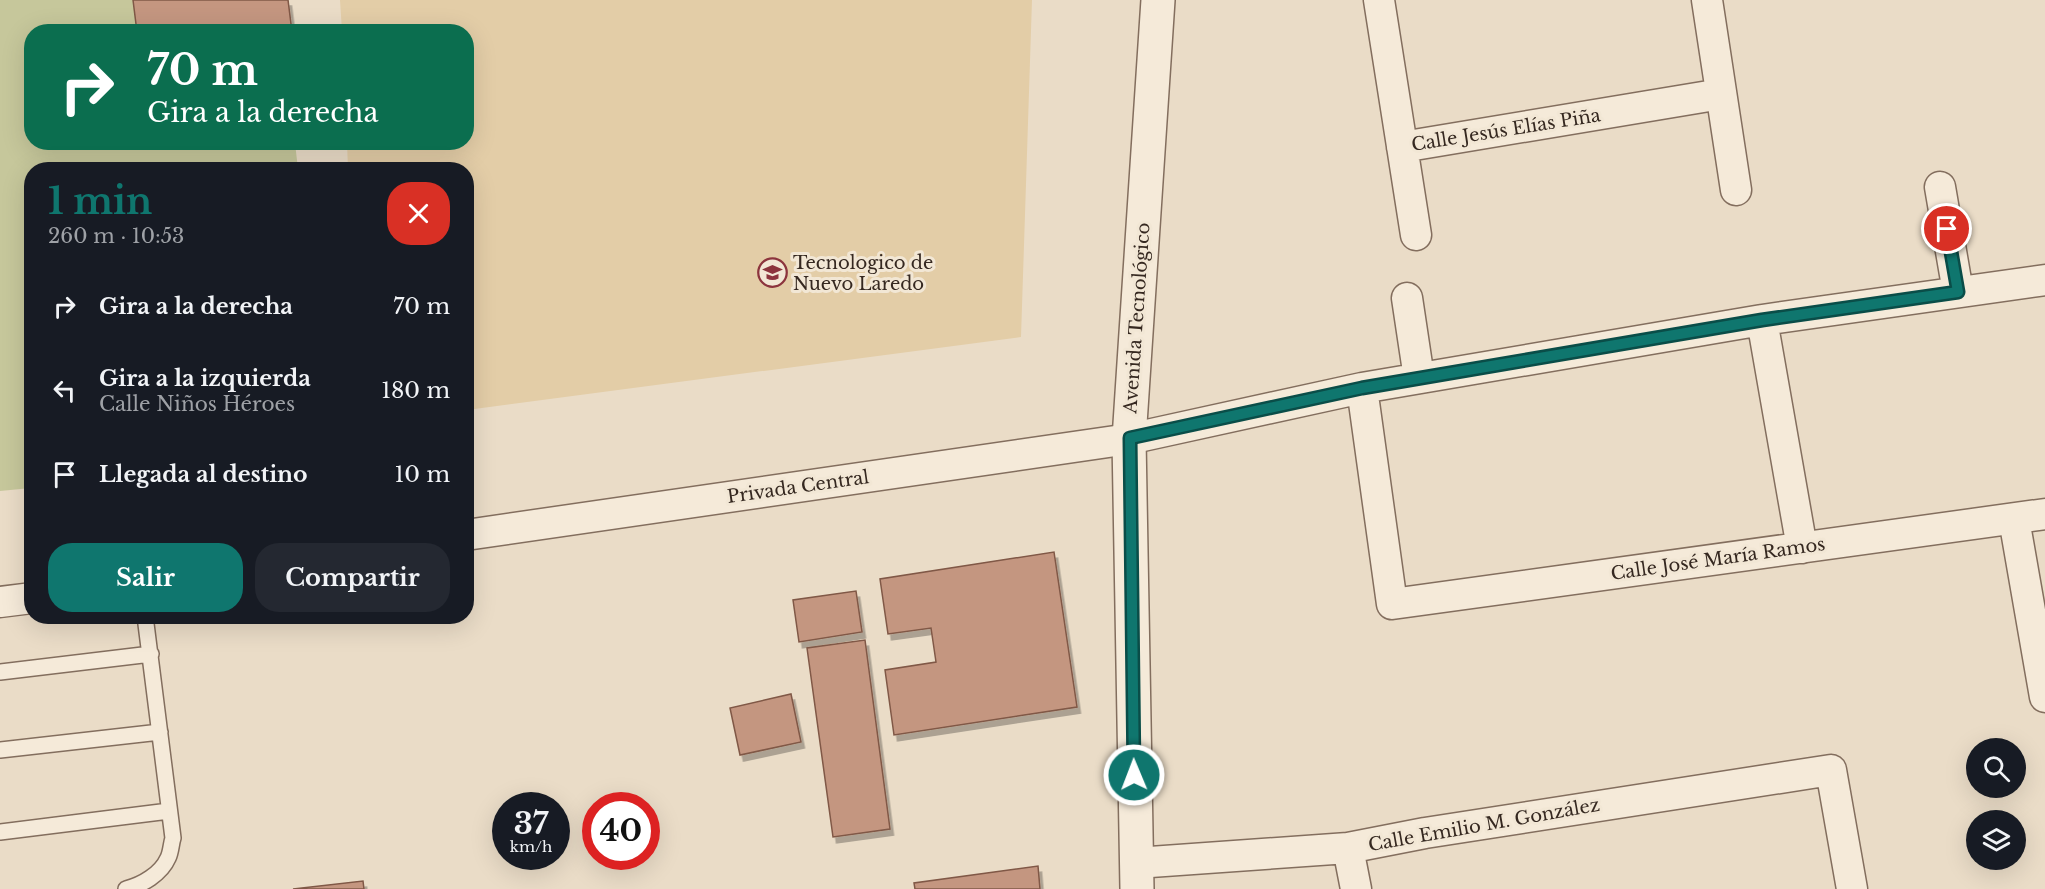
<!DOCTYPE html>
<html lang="es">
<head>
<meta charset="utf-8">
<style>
  :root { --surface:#171b24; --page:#242831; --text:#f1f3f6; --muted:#9ea1a6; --accent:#0f766e }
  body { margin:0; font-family:"Libre Baskerville",serif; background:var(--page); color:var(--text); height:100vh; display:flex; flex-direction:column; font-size:22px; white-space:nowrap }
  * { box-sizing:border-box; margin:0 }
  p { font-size:20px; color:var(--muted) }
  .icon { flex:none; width:33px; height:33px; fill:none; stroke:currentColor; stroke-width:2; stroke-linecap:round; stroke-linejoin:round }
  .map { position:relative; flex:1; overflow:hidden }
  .sheet { position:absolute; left:24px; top:162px; width:450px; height:462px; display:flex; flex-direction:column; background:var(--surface); border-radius:24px; box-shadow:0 6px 24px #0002 }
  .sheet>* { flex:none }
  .guide { position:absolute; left:24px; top:24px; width:450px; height:126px; border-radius:24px; box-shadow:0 6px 24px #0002; background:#0b6e4f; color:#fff; overflow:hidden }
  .buttons { position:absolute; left:1966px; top:738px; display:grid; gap:12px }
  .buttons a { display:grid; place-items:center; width:60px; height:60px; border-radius:50%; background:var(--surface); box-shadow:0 6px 24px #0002; font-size:30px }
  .speed { position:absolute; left:492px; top:792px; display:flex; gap:12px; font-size:30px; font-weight:700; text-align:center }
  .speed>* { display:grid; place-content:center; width:78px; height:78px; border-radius:50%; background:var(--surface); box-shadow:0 6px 24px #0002; line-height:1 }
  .speed small { font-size:15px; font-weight:400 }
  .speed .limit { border:9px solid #d22; background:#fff; color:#111 }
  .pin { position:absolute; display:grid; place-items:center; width:51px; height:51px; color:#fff; margin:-26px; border:3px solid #fff; border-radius:50%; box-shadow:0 2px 6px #0007 }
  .me { position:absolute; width:66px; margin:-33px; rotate:359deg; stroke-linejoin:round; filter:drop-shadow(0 0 4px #0008) }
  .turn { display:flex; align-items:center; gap:21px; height:126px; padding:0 24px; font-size:27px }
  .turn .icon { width:78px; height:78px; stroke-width:2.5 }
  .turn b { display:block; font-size:42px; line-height:51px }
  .round { display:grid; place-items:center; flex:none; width:63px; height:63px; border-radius:24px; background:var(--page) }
  .summary { display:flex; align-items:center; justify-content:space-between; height:102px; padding:0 24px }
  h1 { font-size:36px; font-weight:700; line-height:45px; color:var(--accent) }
  .primary-button { display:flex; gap:12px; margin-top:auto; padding:12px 24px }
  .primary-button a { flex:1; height:69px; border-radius:24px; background:var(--accent); color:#fff; font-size:24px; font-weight:700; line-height:69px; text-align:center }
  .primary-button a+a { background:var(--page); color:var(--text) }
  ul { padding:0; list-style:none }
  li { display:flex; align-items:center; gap:18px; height:84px; padding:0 24px }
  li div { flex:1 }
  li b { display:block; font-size:22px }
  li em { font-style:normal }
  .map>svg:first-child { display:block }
  .green { fill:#c6c79b }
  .sand { fill:#e3cda7 }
  .building { fill:#c49680; stroke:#805846; stroke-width:1.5; filter:url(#shadow) }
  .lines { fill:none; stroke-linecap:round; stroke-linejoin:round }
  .service-casing { stroke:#836e5e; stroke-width:18 }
  .minor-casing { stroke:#836e5e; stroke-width:33 }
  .tertiary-casing { stroke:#836e5e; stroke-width:36 }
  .service { stroke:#f5ead9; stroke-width:15 }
  .minor { stroke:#f5ead9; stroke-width:30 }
  .tertiary { stroke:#f5ead9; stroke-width:33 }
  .route-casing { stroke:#0a4d48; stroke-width:15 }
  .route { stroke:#0f766e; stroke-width:10 }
  .labels { text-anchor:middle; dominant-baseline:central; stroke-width:6; stroke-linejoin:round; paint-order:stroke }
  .street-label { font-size:18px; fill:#352820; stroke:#f2e7d5 }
  .poi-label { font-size:18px; fill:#352820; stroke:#f2e7d5; text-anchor:start }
</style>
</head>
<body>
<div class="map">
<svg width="2045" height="889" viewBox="0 0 2045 889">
  <defs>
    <filter id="shadow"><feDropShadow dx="3.5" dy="6" stdDeviation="0" flood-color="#0004"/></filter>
  </defs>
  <rect width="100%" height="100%" fill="#eadcc7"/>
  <path class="green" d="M0 0H282L285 31 32 32V142L295 143 298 169 32 170 31 488 0 491Z"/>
  <path class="sand" d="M340 0H1032L1021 337 467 410 466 170 348 169 347 143 466 142V32L342 31Z"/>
  <path class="building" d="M133 0H288L292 32H137Z
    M1054 552 1077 707 894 735 885 670 936 662 931 628 888 634 880 579Z
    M856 591 862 632 799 642 793 600Z
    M865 640 890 829 833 837 807 648Z
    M791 694 801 742 740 755 730 708Z
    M1038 866 1040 889H915L914 883Z
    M363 881 364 889H293Z"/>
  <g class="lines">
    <defs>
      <path id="service" d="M0 672 151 654
        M0 750 160 732
        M0 832 169 811
        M126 889C142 885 161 874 168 858 171 852 171 844 173 838L145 616"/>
      <path id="minor" d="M1379 0 1416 235
        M1707 0 1736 190
        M1402 147 1721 94
        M1940 187 1958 292
        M1407 298 1419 378
        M1762 320 1802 548
        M1362 388 1392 604 2045 514
        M2014 519 2045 697
        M466 535 1129 439 1362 388 1762 320 2045 280
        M0 602 32 598
        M1348 848 1356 889
        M1136 863 1348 848 1425 833 1831 770 1852 889"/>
      <path id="tertiary" d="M1137 889 1129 439 1158 0"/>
    </defs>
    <use href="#service" class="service-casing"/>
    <use href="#minor" class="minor-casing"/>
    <use href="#tertiary" class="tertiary-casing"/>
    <use href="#service" class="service"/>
    <use href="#minor" class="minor"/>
    <use href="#tertiary" class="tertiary"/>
  </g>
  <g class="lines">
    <defs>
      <path id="route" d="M1134 775 1130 438 1362 388 1762 320 1958 292 1947 229"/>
    </defs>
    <use href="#route" class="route-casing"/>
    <use href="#route" class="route"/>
  </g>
  <defs>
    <symbol id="university-ring" viewBox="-11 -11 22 22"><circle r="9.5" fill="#f2e7d5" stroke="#8c343d" stroke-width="1.5"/><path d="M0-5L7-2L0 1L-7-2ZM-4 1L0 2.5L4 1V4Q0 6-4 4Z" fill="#8c343d"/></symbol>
  </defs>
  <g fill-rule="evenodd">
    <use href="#university-ring" x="756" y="256" width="33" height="33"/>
  </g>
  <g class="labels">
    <g class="street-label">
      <text transform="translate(1506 130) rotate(-9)">Calle Jesús Elías Piña</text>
      <text transform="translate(1137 318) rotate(-86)">Avenida Tecnológico</text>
      <text transform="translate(798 487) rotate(-8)">Privada Central</text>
      <text transform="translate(1718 559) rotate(-8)">Calle José María Ramos</text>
      <text transform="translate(1484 825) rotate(-10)">Calle Emilio M. González</text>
    </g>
    <g class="poi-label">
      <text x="793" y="263">Tecnologico de<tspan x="793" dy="21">Nuevo Laredo</tspan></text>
    </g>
  </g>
</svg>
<div class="buttons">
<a><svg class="icon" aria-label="search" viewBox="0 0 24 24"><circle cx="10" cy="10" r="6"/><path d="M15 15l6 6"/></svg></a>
<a><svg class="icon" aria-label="layers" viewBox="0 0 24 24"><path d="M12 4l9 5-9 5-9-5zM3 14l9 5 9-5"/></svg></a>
</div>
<div class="speed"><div>37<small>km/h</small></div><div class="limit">40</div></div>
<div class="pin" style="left:1947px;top:229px;background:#d93025"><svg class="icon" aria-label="arrive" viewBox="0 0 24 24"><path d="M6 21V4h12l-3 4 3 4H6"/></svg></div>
<svg class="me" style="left:1134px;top:775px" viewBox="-20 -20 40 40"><circle r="17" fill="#0f766e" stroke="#fff" stroke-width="3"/><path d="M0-11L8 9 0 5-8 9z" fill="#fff"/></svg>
<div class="guide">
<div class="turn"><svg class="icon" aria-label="right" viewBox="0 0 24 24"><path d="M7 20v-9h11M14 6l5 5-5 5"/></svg><div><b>70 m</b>Gira a la derecha</div></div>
</div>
<section class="sheet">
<div class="summary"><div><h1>1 min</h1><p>260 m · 10:53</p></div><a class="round" style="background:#d93025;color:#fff"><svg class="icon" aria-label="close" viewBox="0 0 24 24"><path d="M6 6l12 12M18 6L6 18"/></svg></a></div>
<ul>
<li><svg class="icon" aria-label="right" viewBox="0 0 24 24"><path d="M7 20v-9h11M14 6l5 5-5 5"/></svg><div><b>Gira a la derecha</b></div><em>70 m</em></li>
<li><svg class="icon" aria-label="left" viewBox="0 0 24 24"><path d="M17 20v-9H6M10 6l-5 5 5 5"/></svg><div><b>Gira a la izquierda</b><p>Calle Niños Héroes</p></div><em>180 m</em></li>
<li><svg class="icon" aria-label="arrive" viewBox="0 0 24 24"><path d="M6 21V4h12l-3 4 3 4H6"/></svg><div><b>Llegada al destino</b></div><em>10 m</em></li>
</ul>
<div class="primary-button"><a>Salir</a><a>Compartir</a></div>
</section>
</div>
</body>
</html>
